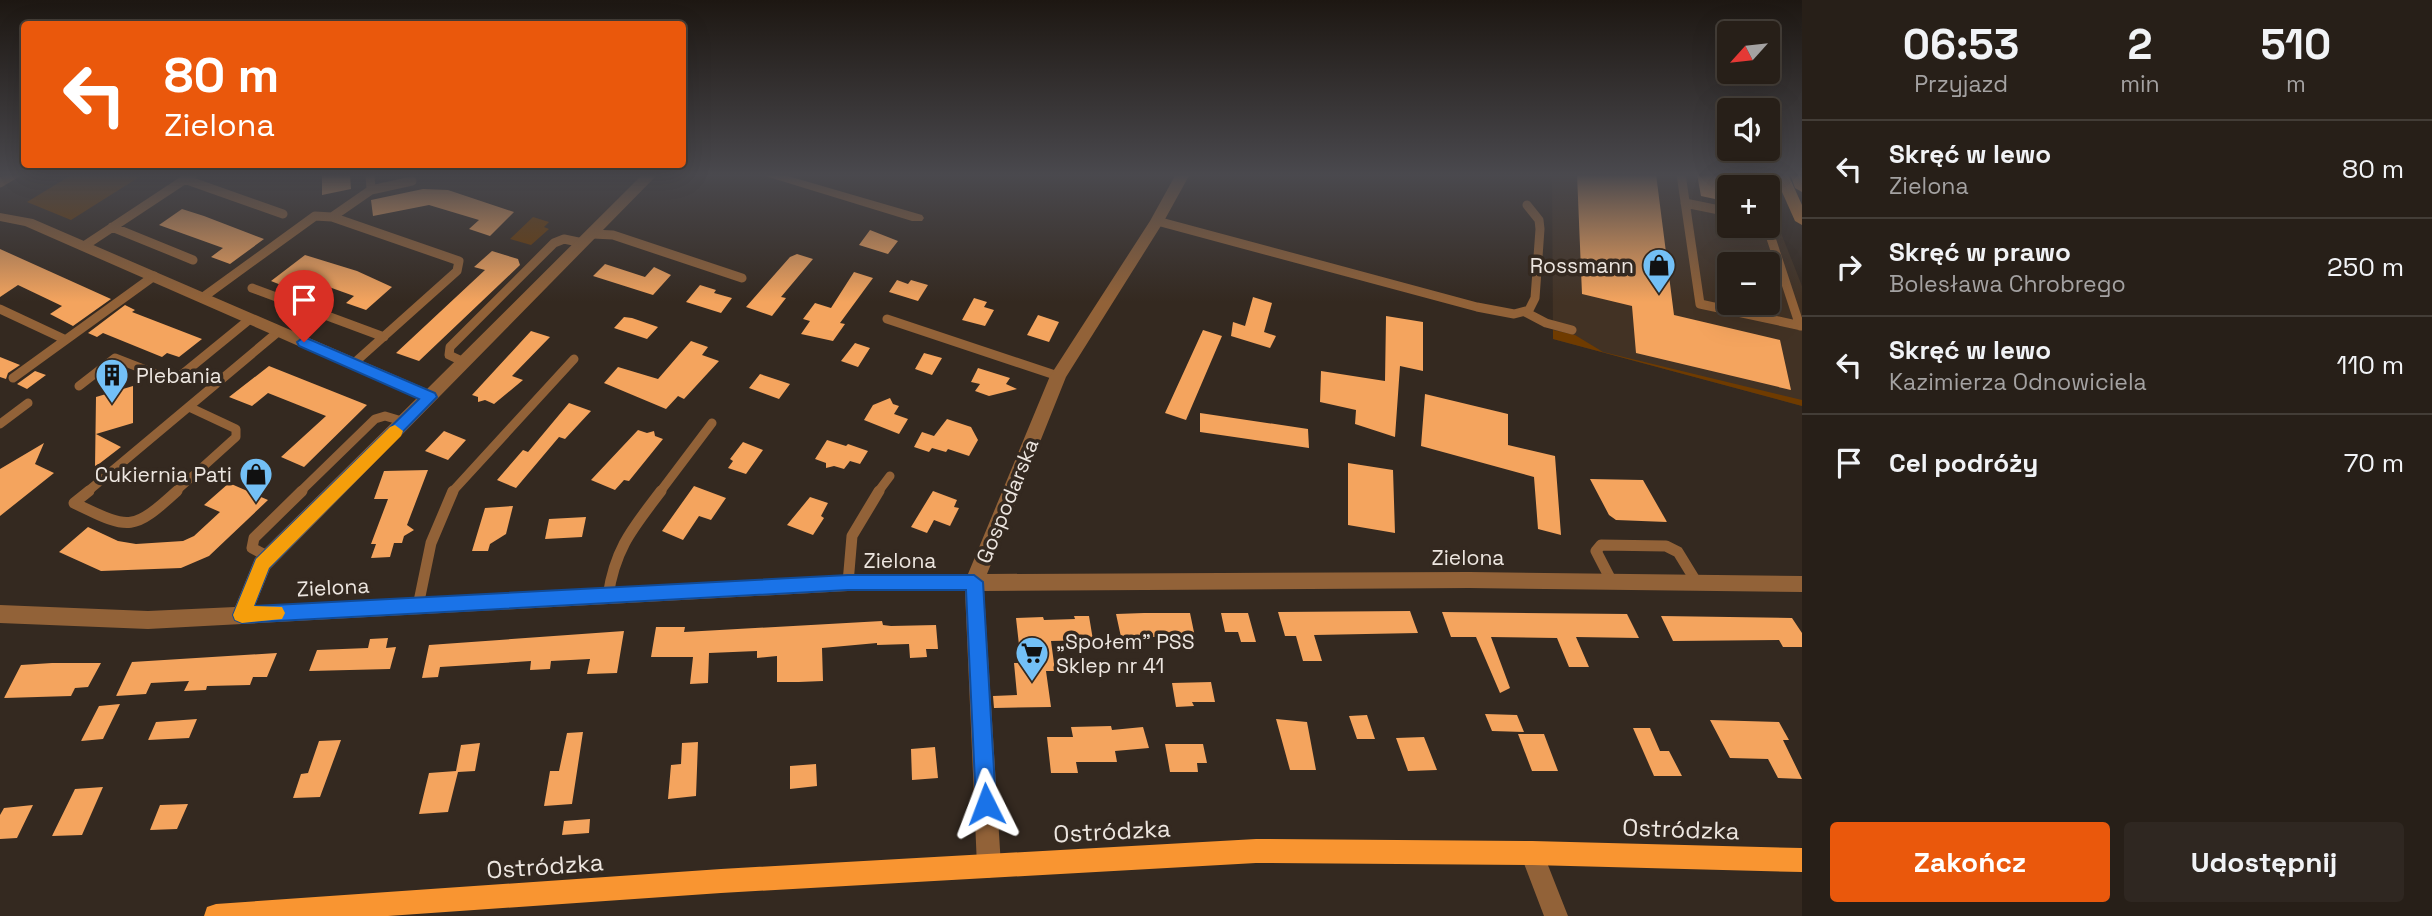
<!DOCTYPE html>
<html lang="pl">
<head>
<meta charset="utf-8">
<style>
  :root { --surface:#271f18; --page:#2f2721; --text:#f1f3f6; --muted:#a4a2a2; --line:#433d37; --accent:#ea580c }
  body { margin:0; font-family:"Space Grotesk",sans-serif; background:var(--page); color:var(--text); height:100vh; display:flex; flex-direction:column; font-size:26px; white-space:nowrap }
  * { box-sizing:border-box; margin:0 }
  p { font-size:23px; color:var(--muted) }
  .icon { flex:none; width:38px; height:38px; fill:none; stroke:currentColor; stroke-width:2; stroke-linecap:round; stroke-linejoin:round }
  .map { position:relative; flex:1; overflow:hidden }
  .panel { display:flex; flex-direction:column; background:var(--surface); width:630px }
  .panel>* { flex:none }
  .top-card { position:absolute; left:21px; top:21px; width:665px; height:147px; border-radius:7px; box-shadow:0 7px 28px #0002,0 0 0 2px var(--line); background:#ea580c; color:#fff; overflow:hidden }
  .needle { width:46px; rotate:243deg }
  .controls { position:absolute; left:1717px; top:21px; display:grid; gap:14px }
  .controls a { display:grid; place-items:center; width:63px; height:63px; border-radius:7px; background:var(--surface); box-shadow:0 7px 28px #0002,0 0 0 2px var(--line); font-size:35px }
  .pin { position:absolute; display:grid; place-items:center; width:60px; height:60px; color:#fff; margin:-72px -30px; border-radius:50% 50% 50% 0; rotate:-45deg; box-shadow:0 0 7px #0007 }
  .pin .icon { rotate:45deg }
  .me { position:absolute; width:77px; margin:-38px; rotate:357deg; stroke-linejoin:round; filter:drop-shadow(0 0 5px #0008) }
  .turn { display:flex; align-items:center; gap:24px; height:147px; padding:0 28px; font-size:32px }
  .turn .icon { width:91px; height:91px; stroke-width:2.5 }
  .turn b { display:block; font-size:49px; line-height:60px }
  .eta { display:flex; justify-content:space-evenly; align-items:center; height:119px; text-align:center }
  .eta b { font-size:42px; font-weight:800; line-height:49px }
  .primary-button { display:flex; gap:14px; margin-top:auto; padding:14px 28px }
  .primary-button a { flex:1; height:80px; border-radius:7px; background:var(--accent); color:#fff; font-size:28px; font-weight:800; line-height:80px; text-align:center }
  .primary-button a+a { background:var(--page); color:var(--text) }
  ul { padding:0; list-style:none }
  li { display:flex; align-items:center; gap:21px; height:98px; padding:0 28px; border-top:2px solid var(--line) }
  li div { flex:1 }
  li b { display:block; font-size:26px }
  li em { font-style:normal }
  main { display:flex; flex:1; min-height:0 }
  .map>svg:first-child { display:block }
  .built { fill:#423224; fill-rule:evenodd }
  .green { fill:#6f3b00 }
  .building { fill:#f4a45e }
  .lines { fill:none; stroke-linecap:round; stroke-linejoin:round }
  .service-far1 { stroke:#926238; stroke-width:9 }
  .service { stroke:#926238; stroke-width:11 }
  .minor { fill:#926238; fill-rule:evenodd }
  .secondary { fill:#cc7f37; fill-rule:evenodd }
  .primary { fill:#f99531; fill-rule:evenodd }
  .route { fill:#1a73e8; stroke:#114b97; stroke-width:2 }
  .slow { fill:#f59e0b }
  .labels { text-anchor:middle; dominant-baseline:central; stroke-width:7; stroke-linejoin:round; paint-order:stroke }
  .poi-label { font-size:21px; fill:#ede6e0; stroke:#342920; text-anchor:end }
  .street-label { font-size:21px; fill:#ede6e0; stroke:#342920 }
  .near-street-label { font-size:24px; fill:#ede6e0; stroke:#342920 }
</style>
</head>
<body>
<main>
<div class="map">
<svg width="1802" height="916" viewBox="0 0 1802 916">
  <rect width="100%" height="100%" fill="#342920"/>
  <path class="built" d="M1552 174H1757L1763 187H1729V226H1768V200L1802 286V406L1553 339ZM1729 264H1768V303H1729Z"/>
  <path class="green" d="M73 174H144L71 220 27 202Z
    M533 217 549 222 544 227 549 229 531 245 510 239Z
    M1553 330 1575 335 1603 352 1802 400V406L1553 339Z"/>
  <path class="building" d="M322 174H350L351 189 322 195Z
    M1577 174H1656L1674 315 1780 340 1791 390 1636 353 1632 306 1582 294Z
    M1697 174H1729V202L1701 196Z
    M423 189 448 190 514 212 490 236 469 229 479 220 429 205 373 216 371 200Z
    M182 209 204 216 264 239 230 264 211 257 223 248 159 225Z
    M870 230 898 241 888 254 859 245Z
    M0 249 111 299 73 326 50 314 62 306 18 285 0 297Z
    M492 251 518 259 520 265 419 361 396 353 485 270 474 267Z
    M797 254 813 259 781 297 786 298 772 316 746 307 790 257Z
    M305 255 357 271 392 287 366 310 346 303 354 296 304 278 291 289 271 281Z
    M605 264 645 277 654 267 671 275 653 295 593 276Z
    M854 272 873 278 840 323 845 324 833 341 801 334 810 321 803 319 815 303 831 308Z
    M897 280 908 284 911 280 928 285 918 301 889 292Z
    M700 285 716 290 714 293 732 298 721 313 686 302Z
    M1253 297 1272 303 1264 332 1276 336 1270 348 1231 336 1233 322 1245 326Z
    M974 298 987 302 984 307 994 310 985 326 962 320Z
    M125 305 135 310 132 312 202 339 179 357 167 353 162 357 103 333 97 337 88 333Z
    M1038 315 1059 322 1049 342 1027 335Z
    M1386 316 1423 322V371L1400 366 1395 437 1355 424 1356 410 1320 402 1321 371 1385 381Z
    M624 317 632 318 658 327 647 339 614 328Z
    M1203 330 1222 336 1186 420 1165 413Z
    M531 331 550 337 512 376 523 380 494 404 485 400 478 402V397L472 395Z
    M691 341 708 347 702 355 719 361 684 399 678 396 666 409 604 383 618 367 658 379Z
    M855 343 870 348 858 367 841 361Z
    M924 353 942 358 932 375 915 369Z
    M0 357 20 365 8 373 6 379 0 377Z
    M269 366 367 405 304 467 281 457 326 416 268 393 252 406 229 397Z
    M978 368 1010 378 1006 384 1017 389 989 396 975 391 980 384 971 382Z
    M35 371 46 375 27 389 17 384Z
    M760 374 790 384 779 399 749 388Z
    M133 386V423L96 434 121 447 95 467 96 397Z
    M1425 394 1508 414V445L1555 456 1561 535 1538 529 1534 477 1421 446Z
    M890 398 893 404 899 406 894 414 908 419 899 434 864 420 873 405Z
    M569 403 591 411 565 439 559 437 516 488 497 480 523 450 528 452Z
    M1200 413 1308 429 1309 448 1200 432Z
    M947 419 971 427 978 440 969 456 948 449 946 452 932 448 929 452 914 447 922 432 934 436Z
    M638 430 647 433 654 431 655 436 663 439 629 481 624 480 615 490 591 480Z
    M444 431 466 440 448 460 425 451Z
    M827 440 846 446 848 444 868 451 860 464 850 461 844 469 834 466 826 468V463L815 459Z
    M743 442 763 450 746 474 728 468 733 461 730 459Z
    M44 443 35 464 54 473 0 516V469Z
    M1348 463 1393 470 1395 533 1348 525Z
    M428 470 407 525 414 530 404 536 402 543H394L390 557 371 558 376 544H371L388 499H374L384 471Z
    M1590 479 1643 480 1667 522 1616 520 1609 515Z
    M229 483 268 500 209 556 181 568 101 571 59 552 88 527 118 541 136 544 183 541 194 536 220 512 204 505Z
    M694 486 726 498 711 520 699 516 683 540 662 531Z
    M933 491 957 500 954 507 959 508 950 526 934 520 927 533 911 527Z
    M810 497 828 503 821 516 824 518 813 535 787 525Z
    M513 506 506 534 490 544 488 551H472L485 508Z
    M586 517 582 537 545 539 549 519Z
    M1410 611 1418 633 1314 635 1322 661H1303L1296 636H1285L1278 612Z
    M1442 612 1627 614 1639 638 1576 637 1589 667H1569L1557 638 1491 637 1510 688 1500 693 1476 637H1451Z
    M1144 613H1190L1195 637H1121L1116 614Z
    M1221 613H1248L1256 642H1241L1238 632H1225Z
    M1074 616H1089L1093 640 1051 641 1055 671H1046L1051 707 994 708 993 696 1017 695 1014 663H1021L1016 618 1043 617 1044 620 1075 619Z
    M1661 616 1792 618 1802 633V647H1783L1779 640 1673 641Z
    M882 621 883 625 891 626 936 625 938 649H926L927 657 910 658 909 644 877 645V643L822 648 823 681 799 682H777V656L757 658V651L709 653 708 683 690 684 693 657H651L656 627H685L684 632Z
    M624 631 617 673 587 674 590 659 551 661 550 669 530 670 531 661 440 667 438 677 422 678 429 645Z
    M388 638 386 648 396 647 390 669 309 671 317 650 368 648 370 639Z
    M277 653 267 677H253L250 685 207 686 206 690 184 691 189 681 151 683 146 694 116 696 132 662Z
    M52 663H101L88 687 75 688 71 696 4 698 21 665Z
    M1211 682 1215 702H1192L1194 706 1176 707 1172 683Z
    M120 704 103 739 81 741 99 706Z
    M1485 714 1517 715 1524 732 1492 731Z
    M1367 715 1375 739H1357L1349 716Z
    M197 719 189 738 148 740 156 722Z
    M1276 719 1307 722 1316 770H1290Z
    M1710 720 1779 722 1789 740H1783L1802 779 1778 778 1768 759 1730 758Z
    M1111 726 1112 730 1143 727 1149 748 1115 751 1117 762H1076L1078 773H1051L1047 737H1073L1071 727Z
    M1633 728H1650L1660 751H1669L1682 776H1654Z
    M583 732 572 804 544 806 550 771H559L567 733Z
    M1518 734H1544L1558 771H1532Z
    M1424 737 1437 770 1408 771 1396 738Z
    M341 740 320 797 293 798 301 774 308 773 319 741Z
    M698 742 696 796 668 799 671 765 681 764 682 743Z
    M480 743 475 771 458 772 448 812 419 814 429 773 456 771 461 745Z
    M1165 744H1203L1207 763H1197L1198 772H1170Z
    M935 747 938 778 912 780 911 749Z
    M816 764 817 786 790 789V766Z
    M103 787 82 835 52 836 75 789Z
    M188 804 177 829 150 830 160 805Z
    M33 805 17 838 0 839V815L4 808Z
    M590 819 589 833 562 835 564 821Z"/>
  <g class="lines">
    <path class="service-far1" d="M1681 174 1700 304 1802 326
      M184 179 283 214
      M0 183 15 174
      M371 190 412 181
      M1685 203 1729 212
      M332 217 371 190 370 174
      M1157 221 1477 307 1514 314 1529 310 1535 298 1540 229 1539 220 1527 205
      M1767 226 1800 326
      M112 227 193 260
      M593 234 613 235 742 278
      M84 246 193 174
      M252 288 384 337
      M202 298 315 216 332 217 459 261 457 271 353 364
      M0 309 64 339
      M1525 312 1546 323 1572 330
      M887 319 1058 376
      M464 362 449 355 450 347 554 243 564 239 583 243
      M13 378 154 276
      M79 386 115 358 174 381 250 319
      M0 424 28 403
      M87 492 279 331
      M175 492 236 437V429L189 407
      M300 492 375 419 385 416 405 422
      M452 492 574 359
      M660 492 712 423
      M878 492 890 476"/>
    <path class="service" d="M89 491 74 503C129 529 131 533 177 491
      M269 557 252 548 254 538 302 491
      M1612 582 1596 551 1601 545 1666 546 1678 552 1697 583
      M848 583 852 536 879 491
      M608 596C615 548 633 528 661 491
      M418 606 431 543 453 491"/>
    <path class="minor" d="M643 174H658L270 569 255 606 848 575 968 574 1050 376 1150 221 1176 174H1190L1164 221 1066 377 987 574 1469 572 1802 576V592L1469 588 984 591 1001 866 997 874 989 878 981 874 977 866 965 591H848L148 629 0 623V605L148 611 235 607 255 558 417 398 25 226 0 221V213L33 219 427 389Z
      M759 174H781L922 215 924 218 922 221H912Z
      M1532 841 1540 845 1568 916H1544L1520 853 1524 845Z"/>
    <path class="secondary" d="M1774 174H1788L1802 205V225L1795 221Z
      M1790 174H1802V192L1795 188Z"/>
    <path class="primary" d="M1256 839 1532 841 1802 848V872L1532 865 1256 863 721 893 388 916H204L207 907 216 904 721 869Z"/>
  </g>
  <linearGradient id="sky" x2="0" y2="1"><stop stop-color="#1d1712"/><stop offset="0.58" stop-color="#4a494e"/><stop offset="1" stop-color="#4a494e" stop-opacity="0"/></linearGradient>
  <rect width="1802" height="302" fill="url(#sky)"/>
  <path class="route" d="M304 337 435 393 437 397 269 568 254 606 848 575H974L983 582 996 804 993 811 986 814 979 811 976 804 966 590H848L242 623 235 620 233 615 256 559 419 399 299 346 297 342Z"/>
  <path class="slow" d="M395 425 403 431 401 436 269 568 254 606 282 607 285 613 282 619 242 623 235 620 233 615 256 559 390 427Z"/>
  <defs>
    <symbol id="shop-pin" viewBox="-11 -11 22 30"><path d="M0 17L-7.5 6A9.5 9.5 0 1 1 7.5 6Z" fill="#73c0f6" stroke="#342920"/><path d="M-5-2.5h2.3a2.7 3.5 0 0 1 5.4 0H5L5.5 6h-11ZM-1.5-2.5h3a1.5 2.3 0 0 0-3 0Z" fill="#111"/></symbol>
    <symbol id="building-pin" viewBox="-11 -11 22 30"><path d="M0 17L-7.5 6A9.5 9.5 0 1 1 7.5 6Z" fill="#73c0f6" stroke="#342920"/><path d="M-4-6H4V6H1V3H-1V6H-4ZM-2.5-4.3h1.7v1.8h-1.7ZM.8-4.3h1.7v1.8H.8ZM-2.5-1h1.7V.8h-1.7ZM.8-1h1.7V.8H.8Z" fill="#111"/></symbol>
    <symbol id="supermarket-pin" viewBox="-11 -11 22 30"><path d="M0 17L-7.5 6A9.5 9.5 0 1 1 7.5 6Z" fill="#73c0f6" stroke="#342920"/><path d="M-6-5.5h2.5l.6 2H6L4.5 2H-2.5L-4.4-4H-6ZM-1.5 3.2a1.3 1.3 0 1 0 .1 0ZM3 3.2a1.3 1.3 0 1 0 .1 0Z" fill="#111"/></symbol>
  </defs>
  <g fill-rule="evenodd">
    <use href="#shop-pin" x="1640" y="246" width="38" height="52"/>
    <use href="#building-pin" x="93" y="356" width="38" height="52"/>
    <use href="#shop-pin" x="237" y="455" width="38" height="52"/>
    <use href="#supermarket-pin" x="1013" y="634" width="38" height="52"/>
  </g>
  <g class="labels">
    <g class="poi-label">
      <text x="1634" y="265">Rossmann</text>
      <text x="136" y="375" text-anchor="start">Plebania</text>
      <text x="232" y="474">Cukiernia Pati</text>
      <text x="1056" y="641" text-anchor="start">„Społem” PSS<tspan x="1056" dy="24">Sklep nr 41</tspan></text>
    </g>
    <g class="street-label">
      <text transform="translate(1007 501) rotate(-68)">Gospodarska</text>
      <text x="1468" y="557">Zielona</text>
      <text x="900" y="560">Zielona</text>
      <text transform="translate(333 587) rotate(-3)">Zielona</text>
    </g>
    <g class="near-street-label">
      <text transform="translate(1681 829) rotate(2)">Ostródzka</text>
      <text transform="translate(1112 831) rotate(-3)">Ostródzka</text>
      <text transform="translate(545 866) rotate(-4)">Ostródzka</text>
    </g>
  </g>
</svg>
<div class="controls">
<a><svg class="needle" viewBox="-14 -14 28 28"><path d="M0-13l5 13h-10z" fill="#e53935"/><path d="M0 13l5-13h-10z" fill="#a4a2a2"/></svg></a>
<a><svg class="icon" aria-label="sound" viewBox="0 0 24 24"><path d="M4 9h4l5-4v14l-5-4H4zM17 9q2 3 0 6"/></svg></a>
<a>+</a>
<a>−</a>
</div>
<div class="pin" style="left:304px;top:342px;background:#d93025"><svg class="icon" aria-label="arrive" viewBox="0 0 24 24"><path d="M6 21V4h12l-3 4 3 4H6"/></svg></div>
<svg class="me" style="left:986px;top:804px" viewBox="-20 -20 40 40"><path d="M0-17L14 15 0 8-14 15z" fill="#1a73e8" stroke="#fff" stroke-width="4"/></svg>
<div class="top-card">
<div class="turn"><svg class="icon" aria-label="left" viewBox="0 0 24 24"><path d="M17 20v-9H6M10 6l-5 5 5 5"/></svg><div><b>80 m</b>Zielona</div></div>
</div>
</div>
<section class="panel">
<div class="eta">
<div><b>06:53</b><p>Przyjazd</p></div>
<div><b>2</b><p>min</p></div>
<div><b>510</b><p>m</p></div>
</div>
<ul>
<li><svg class="icon" aria-label="left" viewBox="0 0 24 24"><path d="M17 20v-9H6M10 6l-5 5 5 5"/></svg><div><b>Skręć w lewo</b><p>Zielona</p></div><em>80 m</em></li>
<li><svg class="icon" aria-label="right" viewBox="0 0 24 24"><path d="M7 20v-9h11M14 6l5 5-5 5"/></svg><div><b>Skręć w prawo</b><p>Bolesława Chrobrego</p></div><em>250 m</em></li>
<li><svg class="icon" aria-label="left" viewBox="0 0 24 24"><path d="M17 20v-9H6M10 6l-5 5 5 5"/></svg><div><b>Skręć w lewo</b><p>Kazimierza Odnowiciela</p></div><em>110 m</em></li>
<li><svg class="icon" aria-label="arrive" viewBox="0 0 24 24"><path d="M6 21V4h12l-3 4 3 4H6"/></svg><div><b>Cel podróży</b></div><em>70 m</em></li>
</ul>
<div class="primary-button"><a>Zakończ</a><a>Udostępnij</a></div>
</section>
</main>
</body>
</html>
